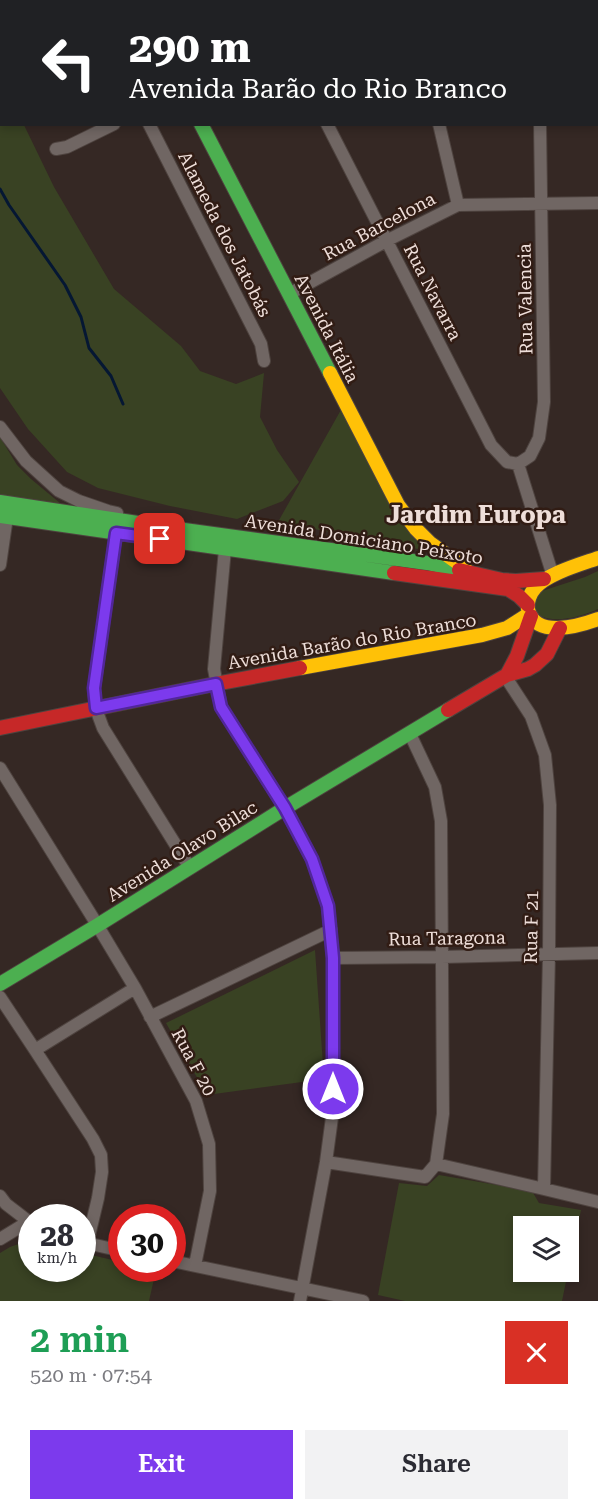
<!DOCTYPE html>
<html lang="en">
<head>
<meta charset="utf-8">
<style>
  :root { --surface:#fff; --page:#f2f2f3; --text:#2b2b33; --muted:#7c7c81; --accent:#7c3aed }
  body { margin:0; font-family:"Roboto Serif",serif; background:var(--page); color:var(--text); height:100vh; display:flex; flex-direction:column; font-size:22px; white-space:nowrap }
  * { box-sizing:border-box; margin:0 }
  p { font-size:20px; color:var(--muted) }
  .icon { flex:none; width:33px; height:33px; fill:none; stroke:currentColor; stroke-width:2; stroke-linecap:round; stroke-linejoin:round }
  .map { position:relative; height:1301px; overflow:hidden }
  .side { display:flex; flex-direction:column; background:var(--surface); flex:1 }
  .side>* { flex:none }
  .top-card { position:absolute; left:0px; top:0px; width:598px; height:126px; box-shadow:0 3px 9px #0003; background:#202124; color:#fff; overflow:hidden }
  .tools { position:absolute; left:513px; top:1216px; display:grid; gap:12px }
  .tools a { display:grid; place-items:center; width:66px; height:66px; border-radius:0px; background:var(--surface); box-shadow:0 3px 9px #0003; font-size:30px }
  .speed { position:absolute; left:18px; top:1204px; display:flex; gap:12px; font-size:30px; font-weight:700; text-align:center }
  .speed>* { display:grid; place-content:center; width:78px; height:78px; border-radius:50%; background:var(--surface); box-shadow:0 3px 9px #0003; line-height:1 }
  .speed small { font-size:15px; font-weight:400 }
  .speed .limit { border:9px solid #d22; background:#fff; color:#111 }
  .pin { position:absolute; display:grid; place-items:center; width:51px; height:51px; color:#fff; margin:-26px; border-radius:12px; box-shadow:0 3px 9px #0006 }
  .me { position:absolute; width:66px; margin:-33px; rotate:0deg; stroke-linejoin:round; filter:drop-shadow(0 0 4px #0008) }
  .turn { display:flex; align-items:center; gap:21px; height:126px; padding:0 30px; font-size:27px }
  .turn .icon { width:78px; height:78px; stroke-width:2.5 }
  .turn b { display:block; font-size:42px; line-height:51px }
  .round { display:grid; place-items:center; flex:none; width:63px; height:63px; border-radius:0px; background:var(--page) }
  .summary { display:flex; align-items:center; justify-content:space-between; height:102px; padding:0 30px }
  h1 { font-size:36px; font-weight:600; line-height:45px; color:#1e9e55 }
  .action { display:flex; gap:12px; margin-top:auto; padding:12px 30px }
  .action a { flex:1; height:69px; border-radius:0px; background:var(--accent); color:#fff; font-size:24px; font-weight:600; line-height:69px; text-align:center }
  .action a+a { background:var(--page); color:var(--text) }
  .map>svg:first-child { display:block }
  .green { fill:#394223 }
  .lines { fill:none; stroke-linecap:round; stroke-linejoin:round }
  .stream { stroke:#051733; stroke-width:3 }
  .street-casing { stroke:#4e433f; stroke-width:14 }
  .fast-casing { stroke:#4e433f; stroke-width:16 }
  .slow-casing { stroke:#4e433f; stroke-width:16 }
  .jam-casing { stroke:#4e433f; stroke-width:16 }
  .street { stroke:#706663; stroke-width:12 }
  .fast { stroke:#4caf50; stroke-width:14 }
  .slow { stroke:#ffc107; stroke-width:14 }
  .jam { stroke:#c62828; stroke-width:14 }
  .route-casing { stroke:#51269a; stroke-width:15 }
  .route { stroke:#7c3aed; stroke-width:10 }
  .labels { text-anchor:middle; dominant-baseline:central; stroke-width:5; stroke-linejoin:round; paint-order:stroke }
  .street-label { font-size:18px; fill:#eeded9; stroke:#311c14 }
  .district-label { font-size:24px; font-weight:bold; fill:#eeded9; stroke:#311c14 }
</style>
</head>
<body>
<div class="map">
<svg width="598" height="1301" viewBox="0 0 598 1301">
  <rect width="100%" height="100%" fill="#352824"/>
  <path class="green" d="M0 76 2 79V124L24 125 54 187 114 289 181 346 200 371 236 384 264 373 260 417 277 450 299 482 283 501 237 519 170 506 98 488 67 472 28 429 0 388Z
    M342 408 423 550 278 522Z
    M0 437 17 465 31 479 66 508 0 499Z
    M598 571V609C581 617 555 624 538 615L533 601 536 594 545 590 585 577Z
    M315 950 324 1079 207 1095 166 1023Z
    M439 1175 532 1191 539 1203 581 1210 569 1269 568 1227H524V1272H568L562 1301H405L378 1295 399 1183 427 1186Z
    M27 1241H31L32 1269H82L83 1253 121 1262 122 1269 156 1270 149 1301H0V1253L10 1247Z"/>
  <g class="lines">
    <path class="stream" d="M0 189 9 205 65 285 81 317 89 348 111 376 123 404"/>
    <defs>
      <path id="street" d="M86 0 87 2
        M262 0 263 2
        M340 0 342 2
        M539 0V2
        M18 2 21 0
        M472 2 473 0
        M0 11 2 10
        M149 124 261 344 264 361
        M327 124 491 445 507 462 518 464
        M439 124 458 205
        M56 149 67 147 114 124
        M289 294 386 241 458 205 598 203
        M0 427 26 461 59 491 79 501 108 511 117 513
        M518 464 530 456 539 438 544 402 540 124
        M518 464 553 576
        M116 533 94 689 96 709 103 728 190 868
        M225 549 214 669 221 707 285 808 312 859 328 906 333 958V1110L326 1162 300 1301
        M0 565 7 517
        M0 768 93 918 135 988
        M333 958 442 957 598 953
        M0 997 35 1050
        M150 1017 331 930
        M326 1162 425 1177 436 1164 443 1114 441 821 435 787 410 734
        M436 1164 544 1189 549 954 550 805 545 755 531 716 505 676
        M544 1189 598 1202
        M0 1196 6 1204 32 1224
        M0 1239 28 1222
        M82 1242 122 1251
        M87 1244 98 1198 102 1172 101 1155 93 1139 35 1050 135 988 196 1101 209 1144 210 1191 195 1265
        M172 1261 363 1301"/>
      <path id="fast" d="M201 124 330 373
        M0 502 184 530 427 563 459 570
        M0 516 394 573
        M0 984 98 925 285 808 448 710"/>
      <path id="slow" d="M137 0V2
        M330 373 398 505 416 529 430 543 465 568
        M598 558C581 564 546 574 535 588 530 593 527 602 528 609 534 639 579 626 598 619
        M300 668 482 635 507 628 529 614"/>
      <path id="jam" d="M459 570 502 580 516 581 544 579
        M394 573 508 589 519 596 528 605
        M507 675 517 656 531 616
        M448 710 507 675 528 669 535 665 547 654 560 628
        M0 728 215 684 300 668"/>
    </defs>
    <use href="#street" class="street-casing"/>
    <use href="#fast" class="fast-casing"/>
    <use href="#slow" class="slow-casing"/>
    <use href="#jam" class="jam-casing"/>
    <use href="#street" class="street"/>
    <use href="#fast" class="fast"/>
    <use href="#slow" class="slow"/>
    <use href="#jam" class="jam"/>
  </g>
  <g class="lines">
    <defs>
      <path id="route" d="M160 539 116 533 94 688 96 708 216 684 221 707 285 808 312 859 328 906 333 958V1089"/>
    </defs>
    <use href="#route" class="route-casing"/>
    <use href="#route" class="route"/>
  </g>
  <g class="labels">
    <g class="street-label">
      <text transform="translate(379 226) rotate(-28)">Rua Barcelona</text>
      <text transform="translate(225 234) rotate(63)">Alameda dos Jatobás</text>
      <text transform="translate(433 292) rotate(63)">Rua Navarra</text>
      <text transform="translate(525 299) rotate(-91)">Rua Valencia</text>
      <text transform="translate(327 328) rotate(63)">Avenida Itália</text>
      <text transform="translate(364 539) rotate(9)">Avenida Domiciano Peixoto</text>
      <text transform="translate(352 641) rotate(-10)">Avenida Barão do Rio Branco</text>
      <text transform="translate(182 851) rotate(-32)">Avenida Olavo Bilac</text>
      <text transform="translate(531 927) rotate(-89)">Rua F 21</text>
      <text transform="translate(447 938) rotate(-1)">Rua Taragona</text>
      <text transform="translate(194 1062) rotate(62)">Rua F 20</text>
    </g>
    <g class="district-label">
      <text x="476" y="515">Jardim Europa</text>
    </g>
  </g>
</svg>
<div class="tools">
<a><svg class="icon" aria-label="layers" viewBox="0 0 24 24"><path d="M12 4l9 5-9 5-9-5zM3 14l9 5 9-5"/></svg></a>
</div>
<div class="speed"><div>28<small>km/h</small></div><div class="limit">30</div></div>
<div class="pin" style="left:160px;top:539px;background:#d93025"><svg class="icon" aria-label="arrive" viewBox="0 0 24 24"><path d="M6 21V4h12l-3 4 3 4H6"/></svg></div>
<svg class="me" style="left:333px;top:1089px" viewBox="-20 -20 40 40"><circle r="17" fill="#7c3aed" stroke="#fff" stroke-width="3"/><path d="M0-11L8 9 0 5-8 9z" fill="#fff"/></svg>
<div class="top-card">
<div class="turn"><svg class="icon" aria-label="left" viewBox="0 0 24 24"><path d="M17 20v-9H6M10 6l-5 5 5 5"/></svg><div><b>290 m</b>Avenida Barão do Rio Branco</div></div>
</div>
</div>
<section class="side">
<div class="summary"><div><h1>2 min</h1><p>520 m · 07:54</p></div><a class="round" style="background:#d93025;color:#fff"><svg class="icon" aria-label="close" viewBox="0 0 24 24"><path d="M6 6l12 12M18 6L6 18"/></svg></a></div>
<div class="action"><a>Exit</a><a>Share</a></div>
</section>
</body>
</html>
